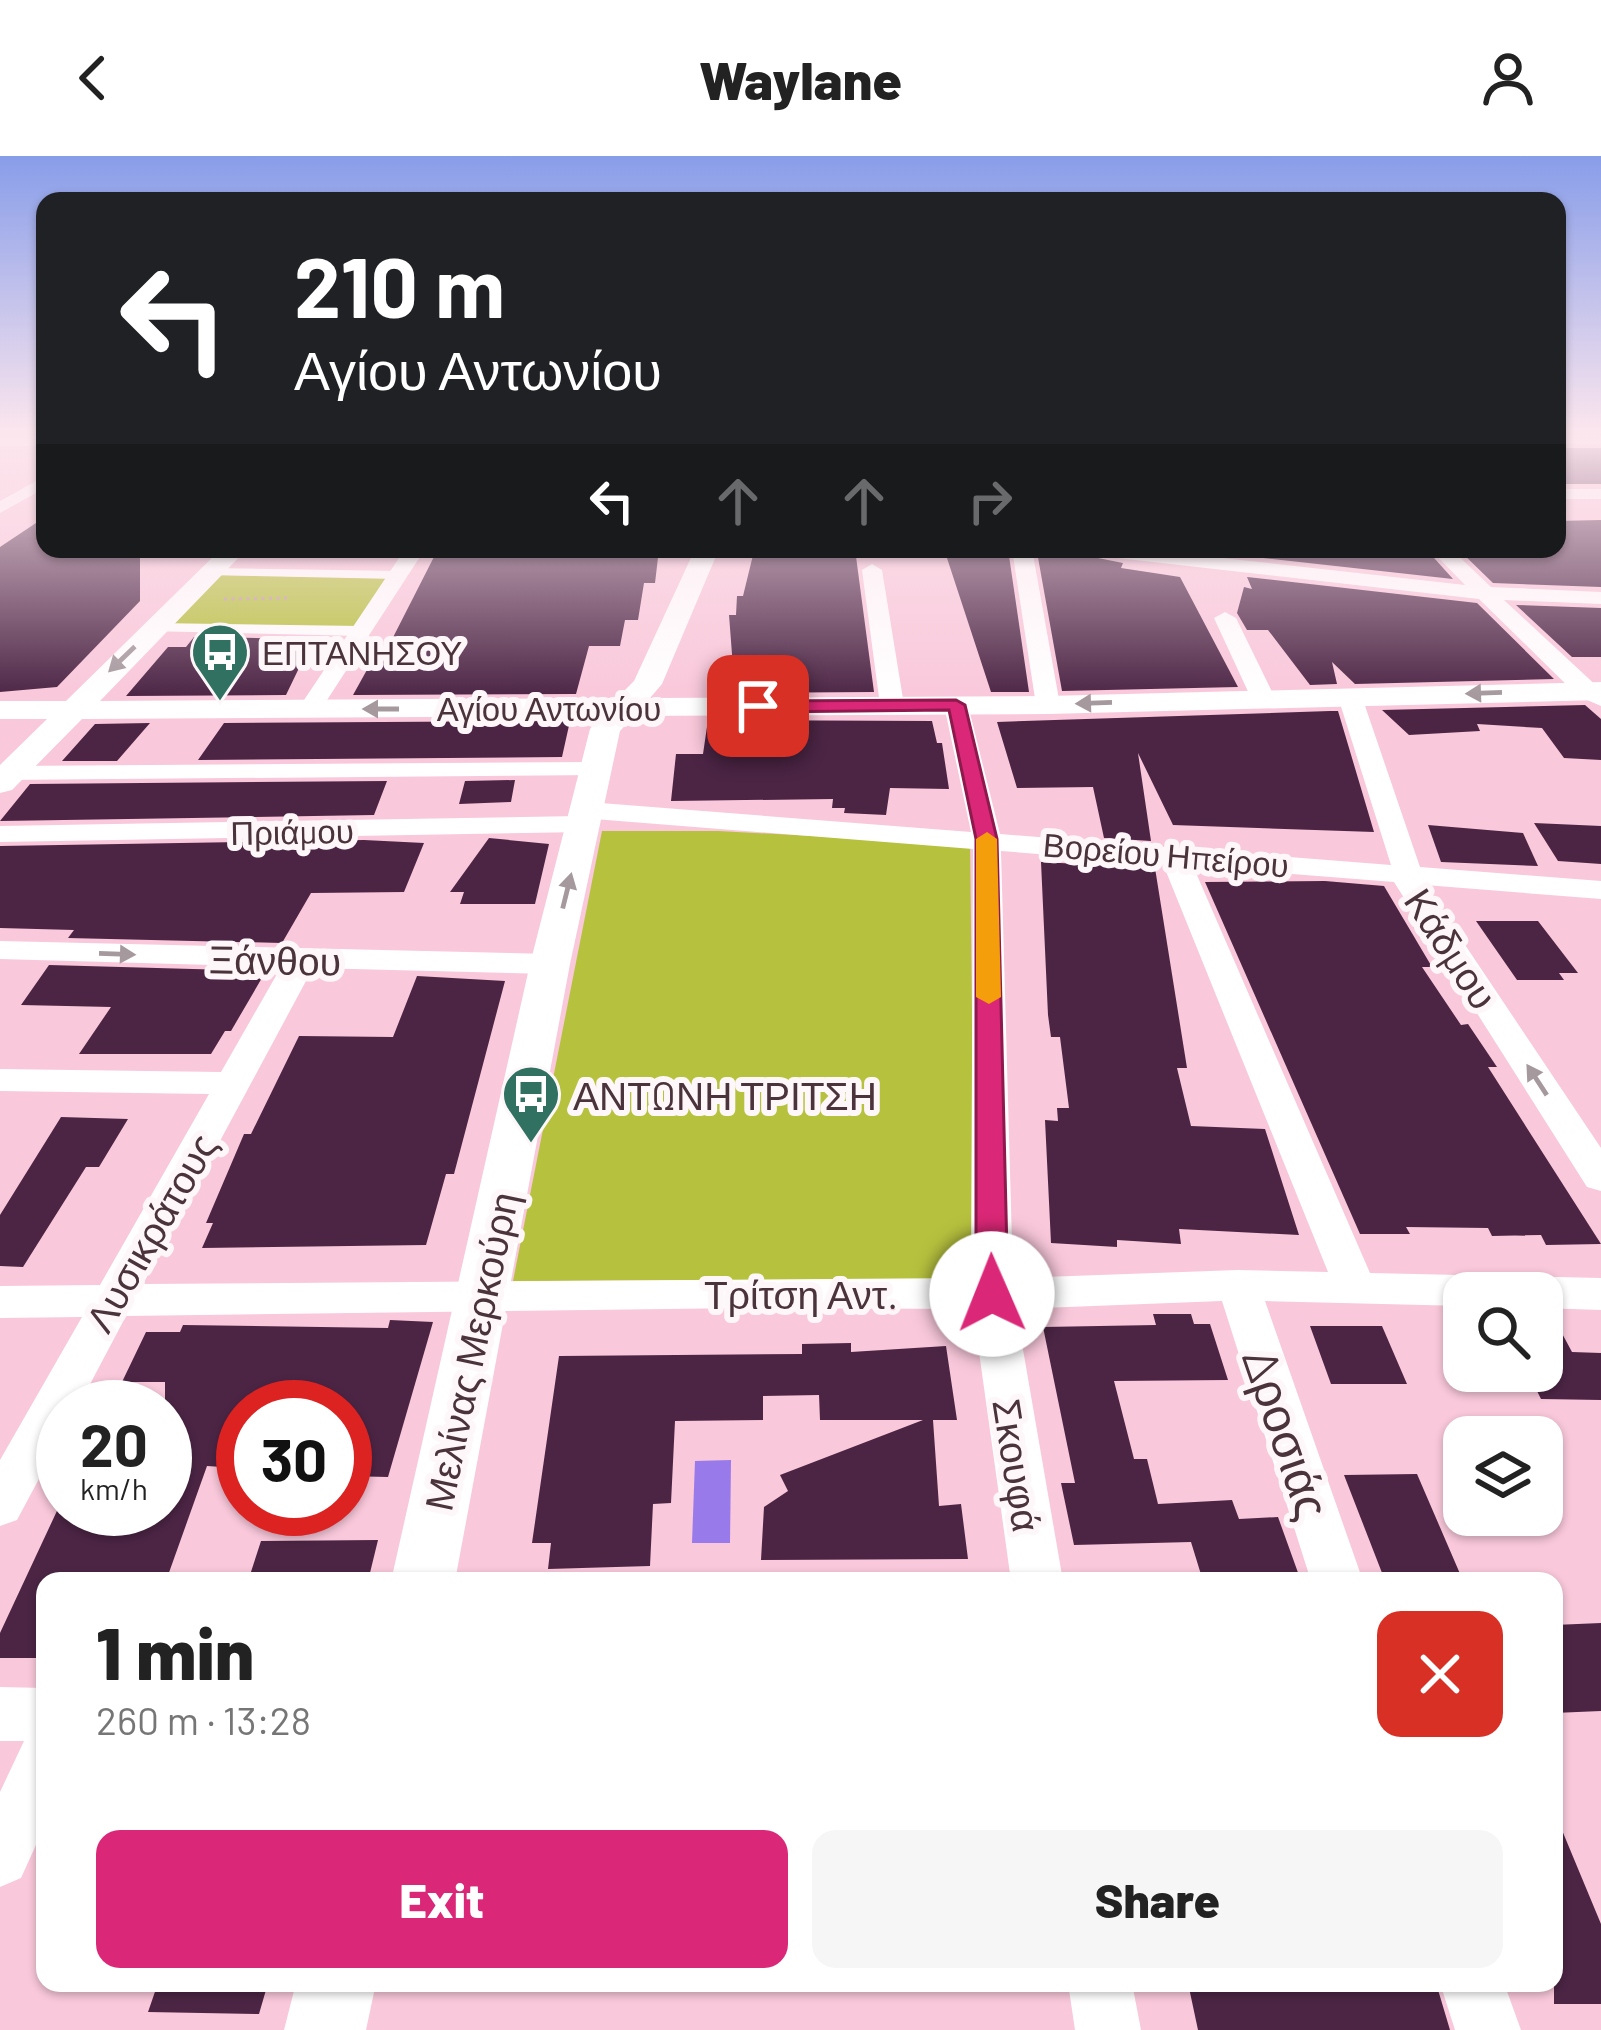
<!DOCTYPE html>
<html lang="en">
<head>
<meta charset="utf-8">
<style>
  :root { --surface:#fff; --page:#f6f6f6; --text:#222; --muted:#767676; --accent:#db2777 }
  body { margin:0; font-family:Barlow,sans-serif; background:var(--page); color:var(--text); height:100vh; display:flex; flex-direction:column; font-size:45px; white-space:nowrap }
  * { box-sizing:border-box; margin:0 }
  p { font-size:39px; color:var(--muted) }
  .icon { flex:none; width:66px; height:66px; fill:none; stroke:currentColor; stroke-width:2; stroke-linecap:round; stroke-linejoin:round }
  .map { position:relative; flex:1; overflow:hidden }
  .drawer { position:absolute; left:36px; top:1416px; width:1527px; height:420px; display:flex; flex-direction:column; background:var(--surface); border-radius:24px; box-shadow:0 3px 9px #0004 }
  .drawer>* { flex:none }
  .banner { position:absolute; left:36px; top:36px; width:1530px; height:366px; border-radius:24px; box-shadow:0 3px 9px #0004; background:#202124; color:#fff; overflow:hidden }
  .tools { position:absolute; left:1443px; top:1116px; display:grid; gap:24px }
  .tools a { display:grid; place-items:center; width:120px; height:120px; border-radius:24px; background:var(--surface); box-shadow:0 3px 9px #0004; font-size:60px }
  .speed { position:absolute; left:36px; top:1224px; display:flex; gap:24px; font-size:60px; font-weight:700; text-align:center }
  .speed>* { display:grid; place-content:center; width:156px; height:156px; border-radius:50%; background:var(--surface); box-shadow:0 3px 9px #0004; line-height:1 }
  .speed small { font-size:30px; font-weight:400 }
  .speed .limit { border:18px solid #d22; background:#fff; color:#111 }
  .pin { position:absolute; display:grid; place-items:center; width:102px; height:102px; color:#fff; margin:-51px; border-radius:24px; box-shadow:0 6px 18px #0006 }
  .me { position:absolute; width:132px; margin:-66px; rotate:359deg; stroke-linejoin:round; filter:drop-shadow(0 0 9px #0008) }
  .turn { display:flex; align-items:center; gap:42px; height:252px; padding:0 60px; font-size:54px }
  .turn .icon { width:156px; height:156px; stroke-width:2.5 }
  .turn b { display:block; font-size:84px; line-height:102px }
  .lanes { display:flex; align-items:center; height:114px; padding:0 60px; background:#0003; justify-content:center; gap:60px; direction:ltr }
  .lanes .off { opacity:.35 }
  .round { display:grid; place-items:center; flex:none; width:126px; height:126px; border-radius:24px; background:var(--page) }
  .headline { display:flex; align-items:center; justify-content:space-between; height:204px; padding:0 60px }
  h1 { font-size:72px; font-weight:800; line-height:90px }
  .action { display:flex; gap:24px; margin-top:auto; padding:24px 60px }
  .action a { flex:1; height:138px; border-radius:24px; background:var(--accent); color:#fff; font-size:48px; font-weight:800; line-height:138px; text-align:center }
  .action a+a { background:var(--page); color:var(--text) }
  header { display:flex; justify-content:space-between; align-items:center; height:156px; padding:0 60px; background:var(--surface); font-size:54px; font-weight:800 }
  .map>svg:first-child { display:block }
  .green { fill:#b6c13e }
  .water { fill:#997aea }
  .building { fill:#4c2545 }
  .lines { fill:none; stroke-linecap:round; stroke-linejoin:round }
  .path { stroke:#c49aaa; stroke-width:3; stroke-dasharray:3 4.5; stroke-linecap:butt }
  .service { fill:#fff; fill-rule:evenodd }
  .pedestrian { fill:#fff; fill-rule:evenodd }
  .minor { fill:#fff; fill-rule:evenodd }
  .tertiary { fill:#fff; fill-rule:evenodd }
  .oneway { fill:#a5999e }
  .route { fill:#db2777; stroke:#8e194d; stroke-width:3 }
  .slow { fill:#f59e0b }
  .labels { text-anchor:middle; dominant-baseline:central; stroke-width:12; stroke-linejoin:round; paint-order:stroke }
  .far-poi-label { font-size:33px; fill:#4b333c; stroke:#fdf7f9; text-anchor:start }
  .far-street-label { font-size:33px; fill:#4b333c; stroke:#fdf7f9 }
  .street-label { font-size:39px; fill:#4b333c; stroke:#fdf7f9 }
  .poi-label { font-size:39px; fill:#4b333c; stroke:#fdf7f9; text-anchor:start }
  .near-street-label { font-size:48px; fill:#4b333c; stroke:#fdf7f9 }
</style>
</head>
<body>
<header><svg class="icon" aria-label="back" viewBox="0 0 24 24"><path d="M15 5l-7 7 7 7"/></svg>Waylane<svg class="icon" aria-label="person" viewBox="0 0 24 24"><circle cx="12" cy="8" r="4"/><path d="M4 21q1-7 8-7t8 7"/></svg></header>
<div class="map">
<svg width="1601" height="1874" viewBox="0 0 1601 1874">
  <rect width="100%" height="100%" fill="#f9c8da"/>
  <path class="green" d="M219 419 389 422 356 471 169 469Z
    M602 675H718L959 688 970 682 975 1123 513 1125Z"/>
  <path class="water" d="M731 1304 730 1387H692L695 1305Z"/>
  <path class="building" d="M1557 292H1601V328H1557Z
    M45 361V393H140V445L57 531 0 536V391Z
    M1601 364V431L1493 427 1458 393H1557V365Z
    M438 393H659L655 427H644L638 464H625L620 490H589L576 538 353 539 373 503H382Z
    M763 393H835L842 401 855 393 874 536 713 537 715 523 734 524 729 459H736L737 440H743L754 395Z
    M944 393H1008L1029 536H991Z
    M1235 393H1426L1453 423 1237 399Z
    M1037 396 1083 399 1123 407 1121 412 1180 421 1238 531 1062 535Z
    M1247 421 1477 447 1554 523 1355 528 1332 506 1337 528 1310 529 1268 474H1247L1237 457 1244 431 1252 433Z
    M1516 449 1601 452V501H1572Z
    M194 481H208L313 483 286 539 126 540 168 491H186Z
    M1585 549 1601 563V604L1564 602 1542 572 1477 568 1480 575 1409 579 1382 554Z
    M1330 555H1338L1374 676 1173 669 1138 597 1151 685 1104 682 1093 631 1017 632 997 566Z
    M708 564 932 565 937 587H942L949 633 890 632 886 659 844 657 845 652H832L833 643 671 645 676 598H703Z
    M570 565 562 601 198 604 224 567Z
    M150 567 117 605H62L95 568Z
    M515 624 511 646 459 648 465 625Z
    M387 625 374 659 0 665 30 628Z
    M1534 667 1601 670V708L1558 705Z
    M1428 669 1523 677 1538 710 1441 706Z
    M489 682 549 688 535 748H460L464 736H450Z
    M364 684 424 687 404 736 311 737 282 787 68 782 74 774 0 772V690Z
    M1041 706 1155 712 1187 912H1177L1191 970 1265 973 1299 1079 1179 1073 1181 1088 1117 1084V1091L1051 1087 1045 964 1058 965 1057 952H1069L1060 881H1051L1048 859Z
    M1325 725 1384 730 1432 811H1422L1461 869 1468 868 1497 911H1488L1601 1088 1546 1089 1541 1079 1492 1080 1488 1072 1406 1071 1410 1078H1360L1205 726Z
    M1476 765H1538L1578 817H1559L1564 824H1517Z
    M49 809 266 815 231 875H225L211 898H79L111 851 21 849Z
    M417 820 505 825 454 1018H446L426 1089 202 1092 213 1067H206L244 978H251L299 880 393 881Z
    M61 961 128 963 99 1011H86L23 1111 0 1110V1059Z
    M1542 1156 1551 1157 1572 1196 1601 1197V1244L1541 1243 1527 1215H1542Z
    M1153 1158H1191L1194 1168H1210L1228 1224 1114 1225 1134 1303H1147L1158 1348 1232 1344 1239 1363 1278 1361 1301 1425H1203L1191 1386 1074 1389 1061 1327H1075L1043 1171 1156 1169Z
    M390 1164 433 1166 388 1321 345 1320V1251H243L222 1311 207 1310 166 1425H45V1502H0V1477L63 1342V1353H165V1226H122L146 1176H180L183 1169 388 1172Z
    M1310 1170H1382L1407 1228H1331Z
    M851 1187V1196L946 1190 957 1264H933L939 1350 961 1348 968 1403 761 1404 764 1351 788 1335 780 1319 923 1264H820L819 1239 763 1240V1264L675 1265 671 1347 653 1348 650 1410 548 1413 551 1387H532L559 1200 802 1198V1188Z
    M1417 1318 1461 1420 1384 1422 1344 1319Z
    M378 1384 368 1425H248L261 1385Z
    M1601 1467V1555L1554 1557V1469Z
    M1554 1655 1601 1768V1848H1554Z
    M158 1827H268L259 1858 148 1856Z
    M1188 1827H1436L1450 1874H1198Z"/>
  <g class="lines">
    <path class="path" d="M224 443 288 442"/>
    <path class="service" d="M839 393H850L843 397Z"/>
    <path class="pedestrian" d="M212 412 398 415 405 419 398 423 207 419 205 416Z
      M154 467 361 470 369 475 361 480 148 475V469Z"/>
    <path class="minor" d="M1557 279H1601V288H1557Z
      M45 320V332L0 357V345Z
      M1557 333H1601V343H1557Z
      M405 393H425L318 558H302L298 553Z
      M1012 393H1032L1060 549 1048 556 1036 549Z
      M1081 393H1142L1465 429 1430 393H1451L1491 431 1601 436V448L1504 444 1601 534V550L1578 540 1479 443 1091 399Z
      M872 408 882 414 904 549 892 556 880 549 862 414Z
      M1225 456 1236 462 1275 542 1271 547 1263 549 1251 542 1214 462Z
      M1350 534 1362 541 1420 711 1601 725V743L1425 729 1601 992V1035L1587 1031 1394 726 1193 710 1370 1117 1601 1122V1154L1542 1152V1137H1464V1150L1265 1145 1363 1425H1311L1222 1145 1016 1153 1063 1425H1011L973 1153 745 1152 126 1160 78 1251H63V1278L17 1364 0 1370V1304L82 1161 0 1162V1130L100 1129 209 938 0 935V913L221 916 281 811 0 803V785L550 798 566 808 550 818 313 812 143 1128 971 1122 973 693 594 663 598 668 594 674 584 676 0 686V670L579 660 574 654 588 646 971 676 944 549 956 542 968 549 1000 678 1391 709 1338 541ZM1001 695 1163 708 1328 1116 1238 1114 1013 1122Z
      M593 606 606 614 602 619 0 624V612L9 610Z
      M0 1531 45 1532V1669L21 1722 0 1731V1636L24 1585H0Z
      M1068 1827H1132L1141 1874H1075Z
      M1440 1827H1504L1521 1874H1455Z"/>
    <path class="tertiary" d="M0 279H45V290H0Z
      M221 393H247L100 545 617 542 634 525 695 393H719L662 528 650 542 1048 540 1601 526V544L1048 558 634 560 620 575 570 808 455 1425H391L530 808 590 573 600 560 82 563 12 634 0 637V609L47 563H0V545H66Z
      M296 1827H376L366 1874H284Z"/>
  </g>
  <defs><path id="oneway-solid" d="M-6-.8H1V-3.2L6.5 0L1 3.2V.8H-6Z" transform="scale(3)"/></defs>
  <g class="oneway">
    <use href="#oneway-solid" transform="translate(122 503) rotate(136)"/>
    <use href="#oneway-solid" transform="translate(1484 537) rotate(178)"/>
    <use href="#oneway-solid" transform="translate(1094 547) rotate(178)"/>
    <use href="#oneway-solid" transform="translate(381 553) rotate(180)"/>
    <use href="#oneway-solid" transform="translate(567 735) rotate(-76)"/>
    <use href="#oneway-solid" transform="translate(117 798) rotate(2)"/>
    <use href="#oneway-solid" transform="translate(1537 924) rotate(-123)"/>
  </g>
  <linearGradient id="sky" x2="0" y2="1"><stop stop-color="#889de9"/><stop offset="0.51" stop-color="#fce6ee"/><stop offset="1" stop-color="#fce6ee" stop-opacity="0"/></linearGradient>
  <rect width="1601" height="542" fill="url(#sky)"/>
  <path class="route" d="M956 544 965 549 997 683 1008 1138 1003 1146H981L976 1138V683L949 554 758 556 749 550 758 545Z"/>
  <path class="slow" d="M987 676 997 683 1001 841 989 848 976 841V683Z"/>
  <defs>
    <symbol id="bus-pin" viewBox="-11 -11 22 30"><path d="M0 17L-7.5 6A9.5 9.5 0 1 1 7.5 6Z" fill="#307161" stroke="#fdf7f9"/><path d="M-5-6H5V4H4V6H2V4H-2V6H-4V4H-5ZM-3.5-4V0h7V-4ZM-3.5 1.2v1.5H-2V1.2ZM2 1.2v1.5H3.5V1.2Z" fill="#fff"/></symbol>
  </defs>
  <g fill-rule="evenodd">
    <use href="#bus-pin" x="187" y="463" width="66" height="90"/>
    <use href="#bus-pin" x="498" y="905" width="66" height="90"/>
  </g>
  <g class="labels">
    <g class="far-poi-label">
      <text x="262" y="496">ΕΠΤΑΝΗΣΟΥ</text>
    </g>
    <g class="far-street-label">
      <text x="549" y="552">Αγίου Αντωνίου</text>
      <text transform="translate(292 675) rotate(-1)">Πριάμου</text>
      <text transform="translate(1166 698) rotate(5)">Βορείου Ηπείρου</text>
    </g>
    <g class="street-label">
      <text transform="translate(1452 792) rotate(57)">Κάδμου</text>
      <text transform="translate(275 803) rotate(1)">Ξάνθου</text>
      <text transform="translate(150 1076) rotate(-60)">Λυσικράτους</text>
      <text x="801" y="1137">Τρίτση Αντ.</text>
      <text transform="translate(470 1195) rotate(-78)">Μελίνας Μερκούρη</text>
      <text transform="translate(1018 1309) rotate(81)">Σκουφά</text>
    </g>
    <g class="poi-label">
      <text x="573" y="938">ΑΝΤΩΝΗ ΤΡΙΤΣΗ</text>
    </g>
    <g class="near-street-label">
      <text transform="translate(1288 1277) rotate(71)">Δροσιάς</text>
    </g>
  </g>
</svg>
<div class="tools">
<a><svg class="icon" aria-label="search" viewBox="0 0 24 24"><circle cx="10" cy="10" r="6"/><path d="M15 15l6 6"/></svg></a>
<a><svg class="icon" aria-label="layers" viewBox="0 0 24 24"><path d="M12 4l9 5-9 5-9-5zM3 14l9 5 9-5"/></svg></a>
</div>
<div class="speed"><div>20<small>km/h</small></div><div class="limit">30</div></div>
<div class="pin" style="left:758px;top:550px;background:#d93025"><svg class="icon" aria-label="arrive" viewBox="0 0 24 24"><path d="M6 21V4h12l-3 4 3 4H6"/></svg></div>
<svg class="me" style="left:992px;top:1138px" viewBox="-20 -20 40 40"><circle r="19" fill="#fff"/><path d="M0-13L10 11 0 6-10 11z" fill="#db2777"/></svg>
<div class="banner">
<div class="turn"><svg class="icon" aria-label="left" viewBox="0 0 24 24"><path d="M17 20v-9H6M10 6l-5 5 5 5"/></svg><div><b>210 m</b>Αγίου Αντωνίου</div></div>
<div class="lanes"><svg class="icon" aria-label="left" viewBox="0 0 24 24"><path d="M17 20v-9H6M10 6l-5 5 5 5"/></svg><svg class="icon off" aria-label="ahead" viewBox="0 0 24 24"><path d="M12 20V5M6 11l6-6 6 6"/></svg><svg class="icon off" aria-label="ahead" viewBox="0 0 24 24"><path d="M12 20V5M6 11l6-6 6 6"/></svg><svg class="icon off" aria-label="right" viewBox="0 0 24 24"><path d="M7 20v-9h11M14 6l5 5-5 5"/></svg></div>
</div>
<section class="drawer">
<div class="headline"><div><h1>1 min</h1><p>260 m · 13:28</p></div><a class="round" style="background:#d93025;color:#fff"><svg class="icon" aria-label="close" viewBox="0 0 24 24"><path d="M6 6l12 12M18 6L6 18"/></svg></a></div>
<div class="action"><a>Exit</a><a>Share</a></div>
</section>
</div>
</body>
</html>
